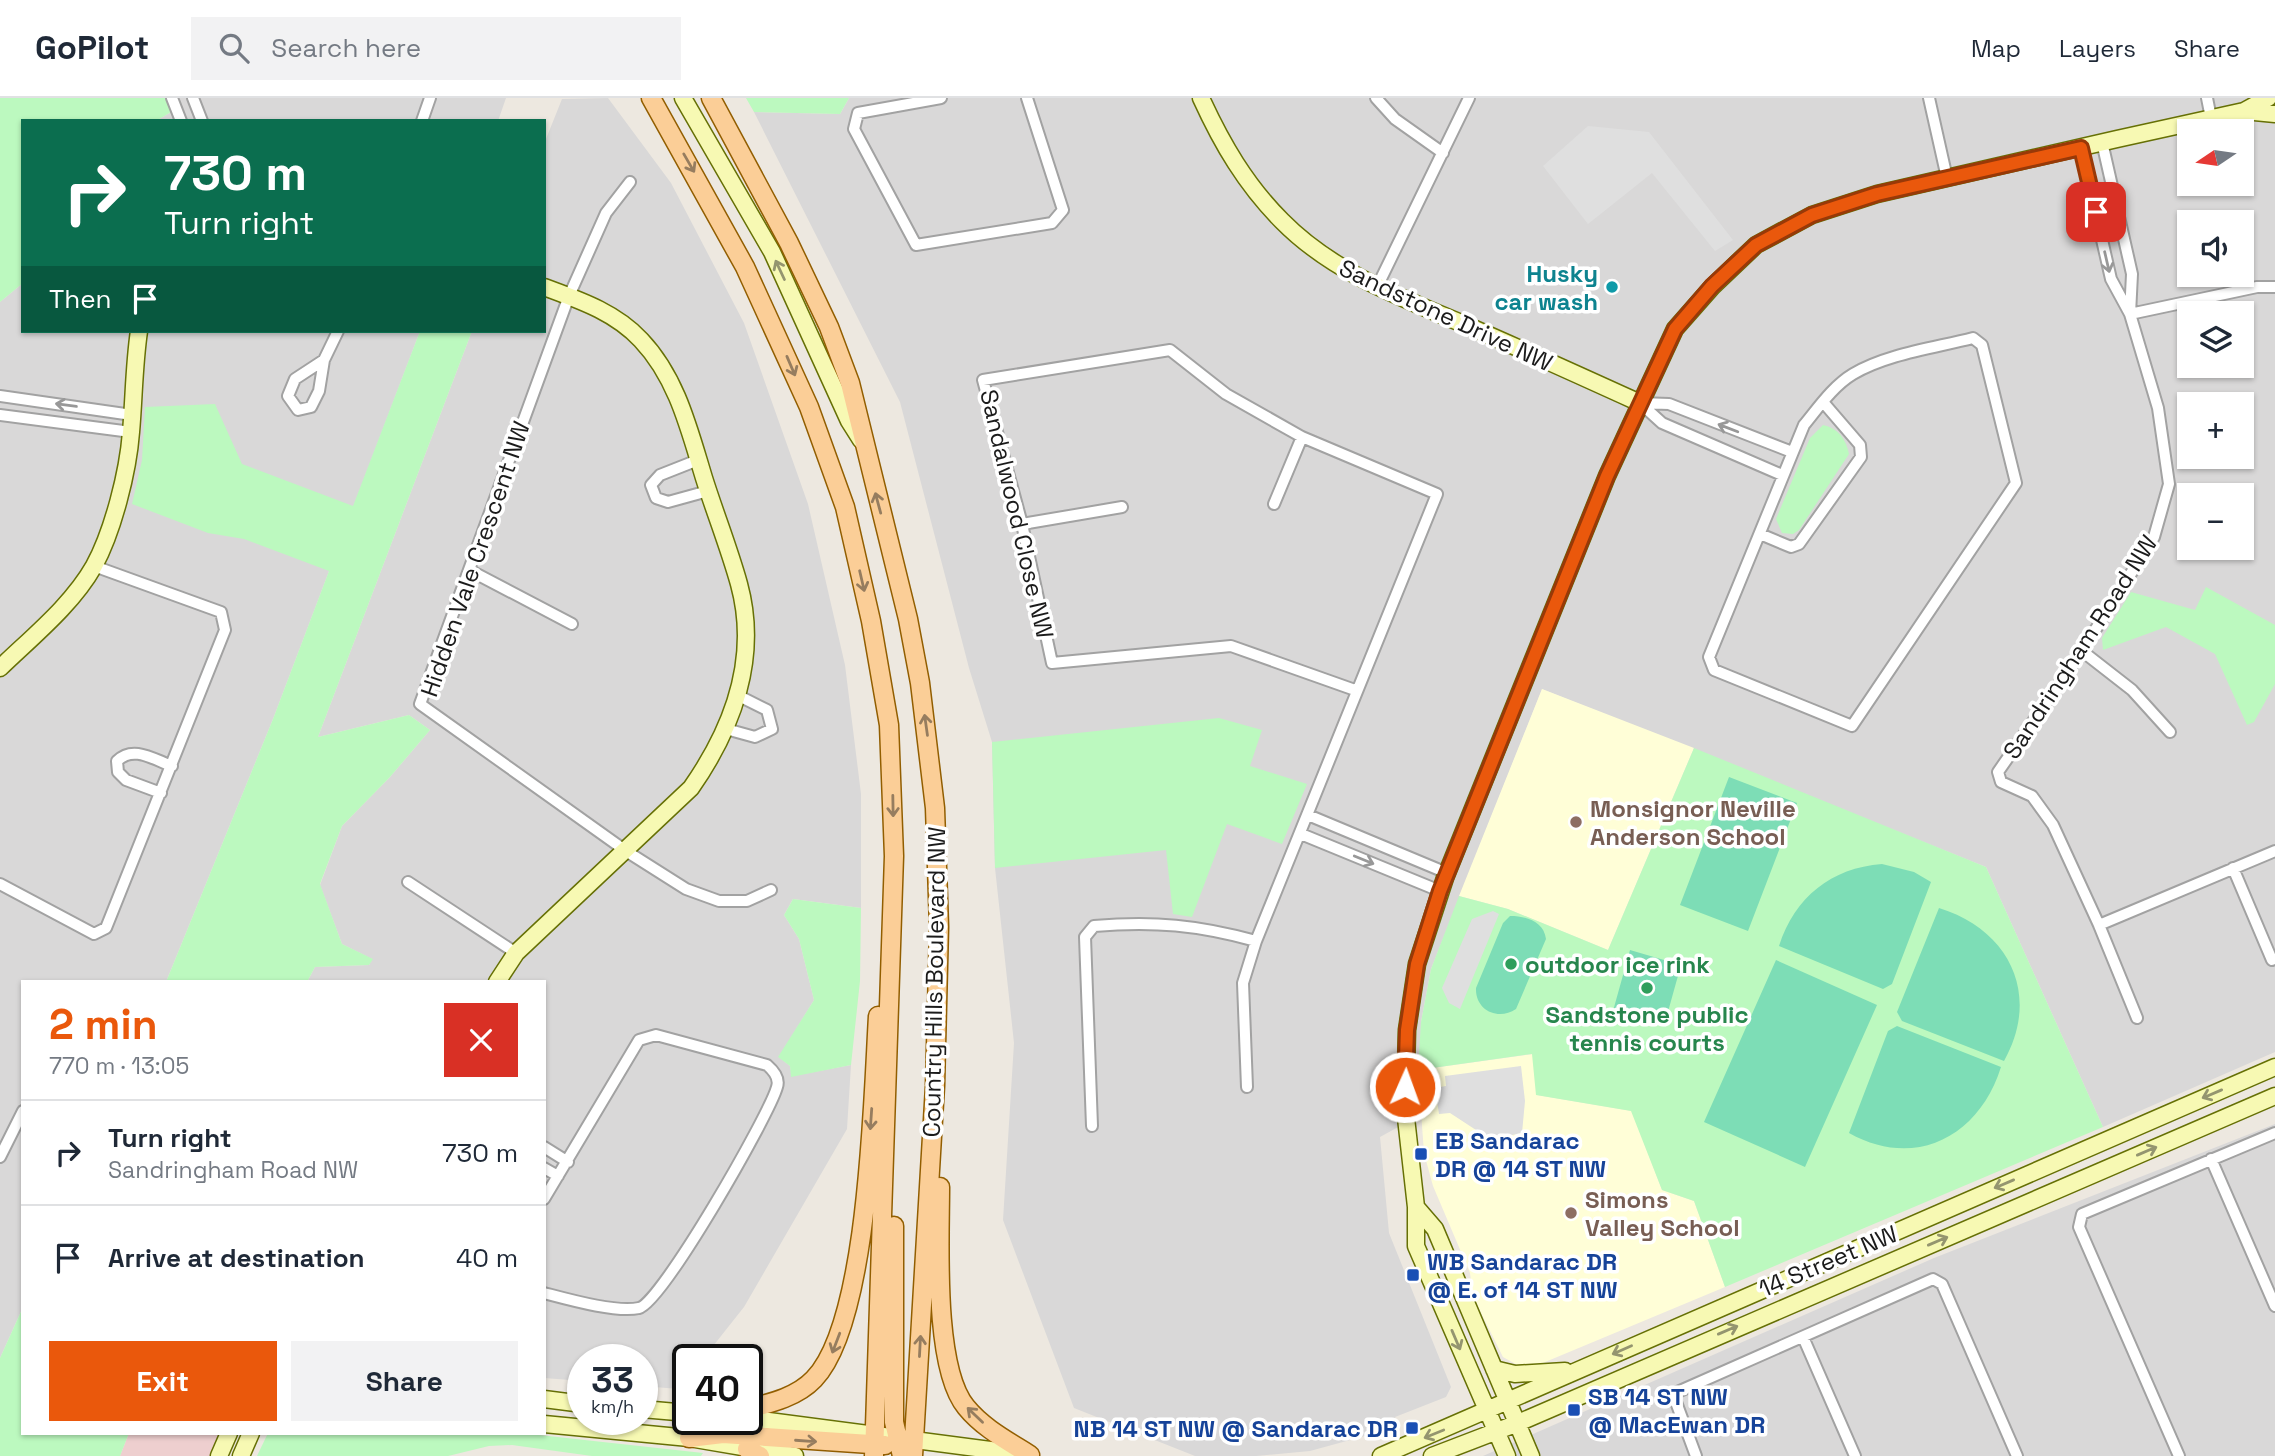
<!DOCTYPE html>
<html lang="en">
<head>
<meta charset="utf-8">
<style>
  :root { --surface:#fff; --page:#f2f2f3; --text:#1f2937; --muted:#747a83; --line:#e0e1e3; --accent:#ea580c }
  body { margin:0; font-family:"Space Grotesk",sans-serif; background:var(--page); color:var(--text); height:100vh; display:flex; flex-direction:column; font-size:26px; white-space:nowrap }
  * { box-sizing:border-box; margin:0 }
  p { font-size:23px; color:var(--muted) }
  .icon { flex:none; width:38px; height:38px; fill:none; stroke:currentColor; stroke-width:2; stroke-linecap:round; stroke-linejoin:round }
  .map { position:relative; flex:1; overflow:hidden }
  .sheet { position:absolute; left:21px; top:882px; width:525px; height:455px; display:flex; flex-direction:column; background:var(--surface); border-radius:0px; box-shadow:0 2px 5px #0004 }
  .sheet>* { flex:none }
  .banner { position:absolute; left:21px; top:21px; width:525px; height:214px; border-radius:0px; box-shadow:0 2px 5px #0004; background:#0b6e4f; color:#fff; overflow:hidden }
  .needle { width:46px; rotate:257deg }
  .controls { position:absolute; left:2177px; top:21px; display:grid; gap:14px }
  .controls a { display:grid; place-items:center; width:77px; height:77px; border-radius:0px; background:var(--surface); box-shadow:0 2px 5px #0004; font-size:35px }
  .speed { position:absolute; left:567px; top:1246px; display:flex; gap:14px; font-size:35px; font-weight:700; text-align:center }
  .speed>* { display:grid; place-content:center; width:91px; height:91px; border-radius:50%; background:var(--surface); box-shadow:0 2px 5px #0004; line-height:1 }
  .speed small { font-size:18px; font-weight:400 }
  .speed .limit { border:4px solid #111; border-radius:10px; background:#fff; color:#111 }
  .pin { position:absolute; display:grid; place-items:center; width:60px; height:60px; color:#fff; margin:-30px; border-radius:14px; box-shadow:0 4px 10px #0006 }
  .me { position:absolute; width:77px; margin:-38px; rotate:2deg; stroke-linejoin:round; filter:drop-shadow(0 0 5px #0008) }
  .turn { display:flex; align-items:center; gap:24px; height:147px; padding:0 28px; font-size:32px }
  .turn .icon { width:91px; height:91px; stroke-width:2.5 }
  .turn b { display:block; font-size:49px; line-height:60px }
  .then { display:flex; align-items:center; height:66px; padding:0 28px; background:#0003; gap:14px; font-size:26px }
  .round { display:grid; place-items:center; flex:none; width:74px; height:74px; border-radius:0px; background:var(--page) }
  .headline { display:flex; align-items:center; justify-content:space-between; height:119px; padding:0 28px }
  h1 { font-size:42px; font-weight:700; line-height:52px; color:var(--accent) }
  .button { display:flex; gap:14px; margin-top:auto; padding:14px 28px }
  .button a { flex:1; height:80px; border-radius:0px; background:var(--accent); color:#fff; font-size:28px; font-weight:700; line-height:80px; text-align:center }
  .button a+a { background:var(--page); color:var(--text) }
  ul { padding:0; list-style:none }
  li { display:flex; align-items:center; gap:21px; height:105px; padding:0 28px; border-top:2px solid var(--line) }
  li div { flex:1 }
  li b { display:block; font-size:26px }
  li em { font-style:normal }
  header { display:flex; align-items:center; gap:42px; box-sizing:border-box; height:98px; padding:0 35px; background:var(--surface); border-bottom:2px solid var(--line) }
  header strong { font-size:33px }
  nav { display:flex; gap:38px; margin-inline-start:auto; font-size:24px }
  .search { width:490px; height:63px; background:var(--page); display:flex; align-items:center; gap:18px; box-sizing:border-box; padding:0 24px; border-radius:0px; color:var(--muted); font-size:26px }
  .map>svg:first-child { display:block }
  .residential { fill:#d9d8d8; fill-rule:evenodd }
  .commercial { fill:#eecfcf }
  .education { fill:#fffed7 }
  .park { fill:#bcf9bf }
  .pitch { fill:#7dddb6 }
  .parking { fill:#dfdfdf }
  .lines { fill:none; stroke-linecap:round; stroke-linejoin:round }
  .street-casing { stroke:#a2a2a2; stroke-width:14 }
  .secondary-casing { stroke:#667005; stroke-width:19 }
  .primary-casing { stroke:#925e00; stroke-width:21 }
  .street { stroke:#fff; stroke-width:10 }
  .secondary { stroke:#f7f9b3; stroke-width:16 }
  .primary { stroke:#fbce97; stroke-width:18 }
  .oneway { stroke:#967d5f }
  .oneway2 { stroke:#989898 }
  .oneway3 { stroke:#94956f }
  .route-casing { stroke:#983908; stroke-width:18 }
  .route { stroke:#ea580c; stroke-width:12 }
  .culture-dot { fill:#0f9aa8; stroke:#fff; stroke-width:2.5 }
  .education-dot { fill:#8d6e63; stroke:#fff; stroke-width:2.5 }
  .leisure-dot { fill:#2e9e5b; stroke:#fff; stroke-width:2.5 }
  .transit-dot { fill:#1a4fb4; stroke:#fff; stroke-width:2.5 }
  .labels { text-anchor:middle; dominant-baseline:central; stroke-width:7; stroke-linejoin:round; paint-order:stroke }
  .culture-label { font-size:24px; font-weight:bold; fill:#0d838f; stroke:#fff; text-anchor:end }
  .street-label { font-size:24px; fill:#1b1b1b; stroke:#fff }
  .education-label { font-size:24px; font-weight:bold; fill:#785e54; stroke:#fff; text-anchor:start }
  .leisure-label { font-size:24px; font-weight:bold; fill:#27864d; stroke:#fff; text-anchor:start }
  .transit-label { font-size:24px; font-weight:bold; fill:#164399; stroke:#fff; text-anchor:start }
</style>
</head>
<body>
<header>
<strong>GoPilot</strong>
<div class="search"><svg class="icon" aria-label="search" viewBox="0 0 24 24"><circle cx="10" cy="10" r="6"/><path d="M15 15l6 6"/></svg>Search here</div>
<nav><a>Map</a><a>Layers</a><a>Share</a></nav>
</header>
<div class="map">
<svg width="2275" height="1358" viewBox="0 0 2275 1358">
  <rect width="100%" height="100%" fill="#ede8e0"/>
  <path class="residential" d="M166 0H506L498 23H156L171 14Z
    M608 0 671 85 744 225 808 406 845 567 861 696V810L793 801 784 817 799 841 814 902 779 959 790 968 792 978 851 967 847 1031 744 1209 702 1262H688V1280L679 1291 642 1288V1262H583V1283L544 1280V884H307L315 869 369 867 372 861 342 846 320 787 342 728 390 679 430 632 409 617 318 639 472 233H544V46L562 1Z
    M849 0H2275V954L2103 1029 1986 769 1542 591 1431 871 1421 924 1420 1017 1380 1039 1389 1135 1451 1289 1446 1299 1395 1319 1398 1325 1372 1336 1310 1353 1256 1358H1195L1074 1310 1003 1122 1014 945 995 770 992 644 969 570 900 304 754 14 840 16ZM2189 33H2242V86H2189ZM2189 124H2242V177H2189ZM2189 215H2242V268H2189ZM2189 306H2242V359H2189ZM2189 397H2242V450H2189Z
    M23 185V233H420L273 621 166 884H23V1209L0 1260V204Z
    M2275 1026V1358H1483L1934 1160Z"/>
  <path class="commercial" d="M129 1335H222L212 1358H120Z"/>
  <path class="education" d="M1542 591 1694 650 1608 852 1508 811 1459 798Z
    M1533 956 1537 997 1632 1013 1662 1092 1694 1103 1725 1189 1538 1267 1521 1269 1503 1259 1473 1199 1470 1175 1433 1088 1424 1055 1418 972Z"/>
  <path class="park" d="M0 0H166L171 14 156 23H23V185L0 204Z
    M746 0H849L840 16 754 14Z
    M420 233H472L318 639 409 617 430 632 390 679 342 728 320 786 342 846 373 861 369 867 315 869 307 884H166L273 621 329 473 244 441 208 435 132 406 142 362 145 309 215 306 242 366 353 408Z
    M1823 327C1838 330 1846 341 1849 356L1799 432 1793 436 1782 435 1776 421 1810 340Z
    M2206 489 2275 527V586L2254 624 2247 627 2215 556 2166 529 2103 552 2102 540 2131 494 2195 512Z
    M1219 620 1262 632 1250 668 1307 686 1282 746 1227 726 1192 819 1173 816 1166 752 995 770 992 644Z
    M1694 650 1986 769 2103 1029 1725 1189 1694 1103 1662 1092 1631 1013 1536 997 1532 956 1418 972 1421 924 1431 871 1459 798 1508 811 1608 852Z
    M793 801 861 810 860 883 851 967 791 979 790 968 778 959 814 902 799 841 784 817Z
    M23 1209V1335H129L120 1358H0V1260Z
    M268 1335H521L703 1355 701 1358H592L512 1347 489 1348 448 1358H257Z"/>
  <path class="pitch" d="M1729 679 1797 705 1748 833 1680 807Z
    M1882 766 1914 774 1931 784 1892 886 1883 891 1779 848C1795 799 1831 770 1882 766Z
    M1939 810C2010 832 2041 897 2004 963L1902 923 1897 914Z
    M1510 818C1527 818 1544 824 1546 841L1516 911C1498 923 1475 912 1476 890L1503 825Z
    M1630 852 1681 867 1664 928 1613 913Z
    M1776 862 1877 907 1805 1069 1704 1024Z
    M1897 928 2001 969C1979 1039 1915 1072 1849 1035L1888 933Z"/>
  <path class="parking" d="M1588 28 1649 34 1733 142 1715 153 1652 75 1588 126 1543 68Z
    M1493 813 1499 816 1460 911 1449 905 1442 890 1472 821Z
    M1521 968 1525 1003 1522 1035 1479 1044 1476 1032 1450 1015 1439 1016 1435 990 1446 988 1445 978Z"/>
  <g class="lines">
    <defs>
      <path id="street" d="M172 0 181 23
        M193 0 202 23
        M941 0 858 15 854 31 916 147 1052 125 1063 112 1027 0
        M1376 0 1395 21 1443 55
        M1929 0 1947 80
        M2207 0 2211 20
        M422 23 430 0
        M2102 44 2132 176 2130 216
        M2081 50 2111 181 2130 216 2158 310 2169 386 2154 439 2082 553 1998 674 2001 684 2032 698 2053 727 2099 827 2275 753
        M630 84 606 115 569 198 420 606 626 753 686 791 719 803H747L771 792
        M1377 189 1469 0
        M2130 216 2257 189H2275
        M1973 240 1982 247 2016 385 1852 628 1714 572 1709 559 1804 327C1818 310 1833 288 1853 276 1887 256 1934 250 1973 240Z
        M324 262 295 281 288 298 298 312 311 309 319 293 324 262 338 233
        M0 298 132 317
        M1640 305 1669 306 1792 354
        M1640 305 1662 325 1782 377
        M0 317 131 334
        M698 362 660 377 651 387 656 400 668 404 708 393
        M1274 406 1302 339
        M1022 426 1122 409
        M1760 436 1791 449 1799 446 1861 359 1860 347 1823 304
        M469 472 572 526
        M2082 553 2132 592 2170 634
        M726 631 755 639 772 631 767 612 739 598
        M161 695 126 682 118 674 117 663C133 647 153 661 172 668
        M1308 717 1447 775
        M1301 736 1440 793
        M2233 770 2272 862
        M408 784 516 855
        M0 786 94 836 106 830 225 532 221 514 94 468
        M2099 827 2137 920
        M1247 989 1243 885 1256 843 1437 396 1302 339 1226 296 1170 252 983 282 1022 426 1052 565 1231 548 1355 592
        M1092 1028 1085 839 1094 828C1154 823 1198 827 1256 843
        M544 1049 568 1064
        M0 1059 23 1013
        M2211 1061 2275 1208
        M544 1070 558 1078
        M544 1101 639 942 656 937 767 967C774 973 780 980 777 989 769 1018 661 1206 639 1210 616 1215 567 1201 544 1195
        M1803 1239 1855 1358
        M1696 1358 1673 1296 1933 1181 1942 1186 2017 1358
        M2179 1358 2079 1129 2082 1116 2275 1035"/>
      <path id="secondary" d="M683 0 772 154 849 323 861 342
        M1201 0C1222 46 1246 87 1282 123 1335 177 1408 202 1475 231 1530 255 1585 280 1640 305
        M2244 13 2268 0
        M0 570C32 539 72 507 94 468 113 433 128 374 131 334 134 300 134 267 139 233
        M497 884 516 855 691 690C733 630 759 559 739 486 729 450 715 415 704 380 689 331 677 280 641 242 615 214 579 202 544 189
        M1416 1109 1435 1131 1531 1358
        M1494 1271 1515 1276 1565 1273
        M544 1301 583 1306
        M642 1311 688 1315
        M747 1320 1029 1357
        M544 1326 689 1340 795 1358
        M219 1358 229 1335
        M241 1358 251 1335
        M1381 1358 2275 969
        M1432 1358 1518 1325 2275 998
        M1507 1358 1416 1148V1109L1405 1011 1407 932 1417 866 1445 780 1607 378 1675 231 1712 189 1756 147 1812 117 1877 96 2117 41 2244 13 2275 16"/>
      <path id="primary" d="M651 0 745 169 809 309 845 409 871 523 889 627 894 758 874 1358
        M711 0 789 145 829 229 850 285 908 521 920 585 935 710 939 829 935 988 913 1358
        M940 1089C940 1142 933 1269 966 1309 983 1330 1008 1343 1030 1357
        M894 1128V1324L902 1358
        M747 1311C771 1305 797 1299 814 1281 869 1224 873 1000 878 918
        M689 1340 723 1336 885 1347
        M747 1351 760 1358"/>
    </defs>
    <use href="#street" class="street-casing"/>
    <use href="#secondary" class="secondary-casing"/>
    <use href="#primary" class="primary-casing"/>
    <use href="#street" class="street"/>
    <use href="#secondary" class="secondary"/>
    <use href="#primary" class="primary"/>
  </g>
  <defs><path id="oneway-shaft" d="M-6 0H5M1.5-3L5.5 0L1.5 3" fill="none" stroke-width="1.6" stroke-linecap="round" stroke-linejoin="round" transform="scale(1.75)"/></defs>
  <g class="oneway">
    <use href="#oneway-shaft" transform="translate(689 65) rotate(60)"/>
    <use href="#oneway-shaft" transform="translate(791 268) rotate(67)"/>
    <use href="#oneway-shaft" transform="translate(878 405) rotate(-105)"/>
    <use href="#oneway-shaft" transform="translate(862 483) rotate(77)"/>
    <use href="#oneway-shaft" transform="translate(926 627) rotate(-98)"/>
    <use href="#oneway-shaft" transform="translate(893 708) rotate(89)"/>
    <use href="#oneway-shaft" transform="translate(871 1021) rotate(94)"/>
    <use href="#oneway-shaft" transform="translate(836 1245) rotate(111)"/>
    <use href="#oneway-shaft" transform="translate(920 1248) rotate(-87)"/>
    <use href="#oneway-shaft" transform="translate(975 1317) rotate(-136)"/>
    <use href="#oneway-shaft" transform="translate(806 1343) rotate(4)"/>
  </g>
  <g class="oneway2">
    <use href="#oneway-shaft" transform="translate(2107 164) rotate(77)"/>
    <use href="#oneway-shaft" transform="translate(66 307) rotate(-172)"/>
    <use href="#oneway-shaft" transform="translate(1728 330) rotate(-159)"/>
    <use href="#oneway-shaft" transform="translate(1364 762) rotate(22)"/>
  </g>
  <g class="oneway3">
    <use href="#oneway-shaft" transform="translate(780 172) rotate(-115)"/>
    <use href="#oneway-shaft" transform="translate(2212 996) rotate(157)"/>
    <use href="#oneway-shaft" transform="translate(2147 1053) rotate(-23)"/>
    <use href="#oneway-shaft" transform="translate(2004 1086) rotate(157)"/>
    <use href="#oneway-shaft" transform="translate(1938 1143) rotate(-23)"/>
    <use href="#oneway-shaft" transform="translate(1728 1232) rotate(-23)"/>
    <use href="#oneway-shaft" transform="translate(1456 1242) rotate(67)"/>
    <use href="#oneway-shaft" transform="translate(1622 1252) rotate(156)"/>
    <use href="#oneway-shaft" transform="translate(1434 1336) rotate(158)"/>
  </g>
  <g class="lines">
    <defs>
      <path id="route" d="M1405 989 1407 932 1417 866 1440 793 1607 378 1675 231 1712 188 1756 147 1812 117 1877 96 2081 50 2096 114"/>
    </defs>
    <use href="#route" class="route-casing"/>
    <use href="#route" class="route"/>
  </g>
  <circle class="culture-dot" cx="1612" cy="189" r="7"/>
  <g class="education-dot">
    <circle cx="1576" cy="724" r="7"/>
    <circle cx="1571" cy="1115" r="7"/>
  </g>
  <g class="leisure-dot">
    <circle cx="1511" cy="866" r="7"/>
    <circle cx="1647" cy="890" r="7"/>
  </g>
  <g class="transit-dot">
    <rect x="1414" y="1049" width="14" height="14" rx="3.5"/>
    <rect x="1406" y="1170" width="14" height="14" rx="3.5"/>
    <rect x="1567" y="1305" width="14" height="14" rx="3.5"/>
    <rect x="1405" y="1323" width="14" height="14" rx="3.5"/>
  </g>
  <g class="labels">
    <g class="culture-label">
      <text x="1598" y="175">Husky<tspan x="1598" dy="28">car wash</tspan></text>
    </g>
    <g class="street-label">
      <text transform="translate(1446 217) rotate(25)">Sandstone Drive NW</text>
      <text transform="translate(1017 416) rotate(77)">Sandalwood Close NW</text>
      <text transform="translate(475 461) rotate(-71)">Hidden Vale Crescent NW</text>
      <text transform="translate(2080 549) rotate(-57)">Sandringham Road NW</text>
      <text transform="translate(934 884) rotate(-89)">Country Hills Boulevard NW</text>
      <text transform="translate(1828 1163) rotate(-23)">14 Street NW</text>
    </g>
    <g class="education-label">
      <text x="1590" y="710">Monsignor Neville<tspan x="1590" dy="28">Anderson School</tspan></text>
      <text x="1585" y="1101">Simons<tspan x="1585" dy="28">Valley School</tspan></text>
    </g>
    <g class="leisure-label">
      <text x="1525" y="866">outdoor ice rink</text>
      <text x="1647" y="916" text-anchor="middle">Sandstone public<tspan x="1647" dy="28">tennis courts</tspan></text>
    </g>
    <g class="transit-label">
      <text x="1435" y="1042">EB Sandarac<tspan x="1435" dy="28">DR @ 14 ST NW</tspan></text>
      <text x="1427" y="1163">WB Sandarac DR<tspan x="1427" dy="28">@ E. of 14 ST NW</tspan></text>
      <text x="1588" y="1298">SB 14 ST NW<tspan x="1588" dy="28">@ MacEwan DR</tspan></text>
      <text x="1398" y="1330" text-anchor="end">NB 14 ST NW @ Sandarac DR</text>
    </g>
  </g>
</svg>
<div class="controls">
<a><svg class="needle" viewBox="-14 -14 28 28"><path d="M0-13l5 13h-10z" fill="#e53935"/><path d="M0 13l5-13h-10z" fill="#747a83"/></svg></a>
<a><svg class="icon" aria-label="sound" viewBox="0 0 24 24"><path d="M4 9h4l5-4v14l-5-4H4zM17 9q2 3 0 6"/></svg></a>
<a><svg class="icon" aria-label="layers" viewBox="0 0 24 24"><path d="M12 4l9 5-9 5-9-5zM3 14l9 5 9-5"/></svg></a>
<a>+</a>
<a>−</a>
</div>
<div class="speed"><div>33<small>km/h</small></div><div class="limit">40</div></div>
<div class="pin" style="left:2096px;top:114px;background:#d93025"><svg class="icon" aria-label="arrive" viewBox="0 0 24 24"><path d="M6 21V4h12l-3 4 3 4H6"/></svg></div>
<svg class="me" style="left:1405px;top:989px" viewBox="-20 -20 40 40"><circle r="17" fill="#ea580c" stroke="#fff" stroke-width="3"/><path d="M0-11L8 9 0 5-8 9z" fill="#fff"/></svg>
<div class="banner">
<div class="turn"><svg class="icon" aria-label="right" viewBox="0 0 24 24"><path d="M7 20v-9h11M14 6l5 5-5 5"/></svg><div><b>730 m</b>Turn right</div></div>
<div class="then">Then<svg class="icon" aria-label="arrive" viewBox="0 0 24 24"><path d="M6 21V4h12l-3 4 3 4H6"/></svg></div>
</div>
<section class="sheet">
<div class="headline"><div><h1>2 min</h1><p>770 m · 13:05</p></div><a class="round" style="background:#d93025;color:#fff"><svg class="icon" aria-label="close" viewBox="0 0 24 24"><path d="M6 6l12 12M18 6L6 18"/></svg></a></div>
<ul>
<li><svg class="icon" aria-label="right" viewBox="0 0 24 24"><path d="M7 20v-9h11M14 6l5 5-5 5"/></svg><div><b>Turn right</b><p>Sandringham Road NW</p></div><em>730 m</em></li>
<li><svg class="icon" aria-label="arrive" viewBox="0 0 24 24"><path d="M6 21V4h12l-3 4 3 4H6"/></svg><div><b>Arrive at destination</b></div><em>40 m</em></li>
</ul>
<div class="button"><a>Exit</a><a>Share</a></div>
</section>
</div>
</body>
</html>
